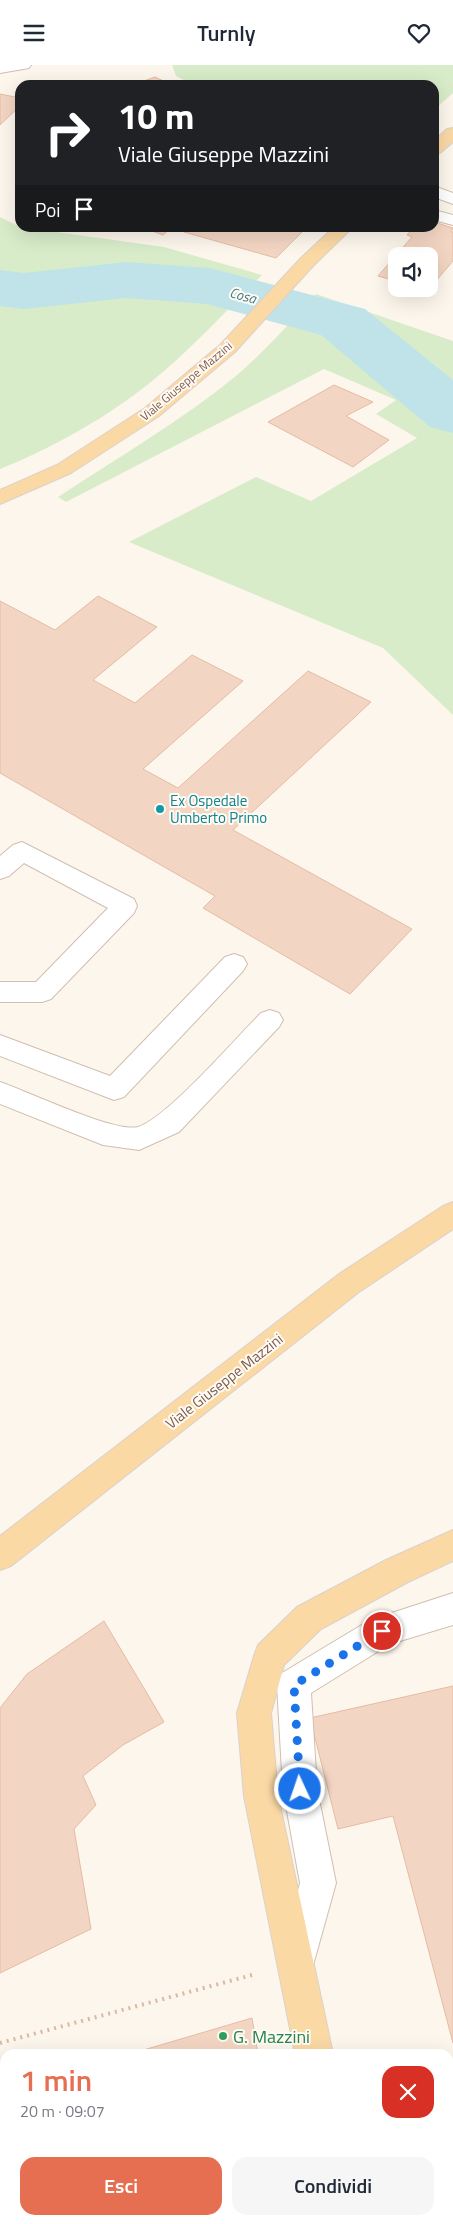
<!DOCTYPE html>
<html lang="it">
<head>
<meta charset="utf-8">
<style>
  :root { --surface:#fff; --page:#f6f6f7; --text:#1f2937; --muted:#747a83; --accent:#e76f51 }
  body { margin:0; font-family:"Titillium Web",sans-serif; background:var(--page); color:var(--text); height:100vh; display:flex; flex-direction:column; font-size:19px; white-space:nowrap }
  * { box-sizing:border-box; margin:0 }
  p { font-size:16px; color:var(--muted) }
  .icon { flex:none; width:28px; height:28px; fill:none; stroke:currentColor; stroke-width:2; stroke-linecap:round; stroke-linejoin:round }
  .map { position:relative; flex:1; overflow:hidden }
  .drawer { position:absolute; left:0px; top:1984px; width:454px; height:176px; display:flex; flex-direction:column; background:var(--surface); border-radius:15px 15px 0 0; box-shadow:0 5px 20px #0002 }
  .drawer>* { flex:none }
  .guide { position:absolute; left:15px; top:15px; width:424px; height:152px; border-radius:15px; box-shadow:0 5px 20px #0002; background:#202124; color:#fff; overflow:hidden }
  .buttons { position:absolute; left:388px; top:182px; display:grid; gap:10px }
  .buttons a { display:grid; place-items:center; width:50px; height:50px; border-radius:10px; background:var(--surface); box-shadow:0 5px 20px #0002; font-size:25px }
  .pin { position:absolute; display:grid; place-items:center; width:42px; height:42px; color:#fff; margin:-21px; border:2px solid #fff; border-radius:50%; box-shadow:0 1px 5px #0007 }
  .me { position:absolute; width:55px; margin:-28px; rotate:357deg; stroke-linejoin:round; filter:drop-shadow(0 0 4px #0008) }
  .turn { display:flex; align-items:center; gap:18px; height:105px; padding:0 20px; font-size:22px }
  .turn .icon { width:65px; height:65px; stroke-width:2.5 }
  .turn b { display:block; font-size:35px; line-height:42px }
  .then { display:flex; align-items:center; height:48px; padding:0 20px; background:#0003; gap:10px; font-size:19px }
  .round { display:grid; place-items:center; flex:none; width:52px; height:52px; border-radius:15px; background:var(--page) }
  .head { display:flex; align-items:center; justify-content:space-between; height:85px; padding:0 20px }
  h1 { font-size:30px; font-weight:600; line-height:38px; color:var(--accent) }
  .action { display:flex; gap:10px; margin-top:auto; padding:10px 20px }
  .action a { flex:1; height:58px; border-radius:15px; background:var(--accent); color:#fff; font-size:20px; font-weight:600; line-height:58px; text-align:center }
  .action a+a { background:var(--page); color:var(--text) }
  header { display:flex; justify-content:space-between; align-items:center; height:65px; padding:0 20px; background:var(--surface); font-size:22px; font-weight:600 }
  .map>svg:first-child { display:block }
  .green { fill:#d8ecc9 }
  .lines { fill:none; stroke-linecap:round; stroke-linejoin:round }
  .river { fill:#bfe3e8; fill-rule:evenodd }
  .building { fill:#f3d5c3; stroke:#e6bba3 }
  .minor-casing { stroke:#d1beb0; stroke-width:2 }
  .major-casing { stroke:#dad1cd; stroke-width:2 }
  .path { stroke:#d9b8a5; stroke-width:4; stroke-dasharray:2 5; stroke-linecap:butt }
  .minor { fill:#fff; fill-rule:evenodd }
  .major { fill:#fbd9a5; fill-rule:evenodd }
  .route { stroke:#1a73e8; stroke-width:9; stroke-dasharray:0 16.2 }
  .culture-dot { fill:#0f9aa8; stroke:#fffaf3; stroke-width:2 }
  .leisure-dot { fill:#2e9e5b; stroke:#fffaf3; stroke-width:2 }
  .labels { text-anchor:middle; dominant-baseline:central; stroke-width:4; stroke-linejoin:round; paint-order:stroke }
  .far-street-label { font-size:12px; fill:#7a5c4d; stroke:#fffaf3 }
  .far-water-label { font-size:14px; font-style:italic; fill:#437c86; stroke:#fffaf3 }
  .culture-label { font-size:15px; fill:#0d838f; stroke:#fffaf3; text-anchor:start }
  .street-label { font-size:15px; fill:#7a5c4d; stroke:#fffaf3 }
  .near-leisure-label { font-size:18px; fill:#27864d; stroke:#fffaf3; text-anchor:start }
</style>
</head>
<body>
<header><svg class="icon" aria-label="menu" viewBox="0 0 24 24"><path d="M4 6h16M4 12h16M4 18h16"/></svg>Turnly<svg class="icon" aria-label="heart" viewBox="0 0 24 24"><path d="M12 20l-8-8c-3-5 5-10 8-4 3-6 11-1 8 4z"/></svg></header>
<div class="map">
<svg width="453" height="2159" viewBox="0 0 453 2159">
  <rect width="100%" height="100%" fill="#fdf6ec"/>
  <path class="green" d="M172 0H453V28L434 45V20H194L176 11Z
    M0 152 20 162 164 182 262 210C220 252 179 298 130 333 91 361 45 386 0 404Z
    M316 229 453 276V650L383 583 129 477 256 412 311 436 417 373 376 349 396 335 324 304 66 437 58 432C117 393 181 356 236 311 265 286 291 257 316 229Z"/>
  <g class="lines">
    <path class="river" d="M126 197 210 203 365 244 453 315V368L430 362 321 270 207 239 126 233 24 244 0 241V205L24 208Z"/>
  </g>
  <path class="building" d="M155 12 172 20H133Z
    M0 29 20 33V41L0 60Z
    M434 157 453 163 451 167H453V196L429 224V191H396V216L378 211 412 172 407 170 414 162H434Z
    M142 162H172L163 170Z
    M189 162H306V163L276 193 184 167Z
    M334 320 373 337 346 351 389 375 353 402 268 357Z
    M98 531 157 562 93 615 135 638 192 590 243 616 143 704 178 723 308 606 371 637 233 765 412 864 350 929 203 843 215 831 0 708V536L55 565Z
    M104 1556 164 1657 123 1680 83 1711 96 1740 74 1764 91 1864 0 1908V1643L27 1609Z
    M453 1621V1978L393 1751 338 1764 310 1653Z
    M252 1953 258 1989H130Z
    M5 2025V2155H288L289 2159H0V2027Z"/>
  <g class="lines">
    <defs>
      <path id="minor" d="M0 0H31L29 3 0 8Z
        M434 121 453 128V139L434 132Z
        M434 145 453 150V160L434 155Z
        M22 777 134 834 137 841 134 848 51 934 42 937H0V917H36L108 843 24 798 9 811 0 814V791L13 780Z
        M234 889 243 892 247 899 243 906 124 1032 114 1035 0 991V970L110 1011 225 892Z
        M270 945 279 948 283 955 279 962 179 1067 139 1085 103 1080 0 1039V1017C27 1026 114 1068 138 1062 166 1054 236 973 261 948Z
        M453 1528V1560L390 1579 311 1628 317 1724 336 1818 310 1911 297 1916 284 1911 279 1898 300 1818 283 1724 277 1620 282 1608 370 1555Z"/>
      <path id="major" d="M453 63V77L440 88 434 89V76L447 64Z
        M334 162H353L313 201 235 287 159 351 71 408 0 439V425L57 400 145 343 221 279 301 193Z
        M453 1137V1164L359 1227 11 1501 0 1505V1471L339 1209 443 1141Z
        M453 1465V1496L408 1517 321 1564 284 1600 271 1648 278 1731 333 1989H295L244 1731 237 1648 254 1591 258 1580 297 1542 386 1495Z
        M327 2155H367L368 2159H328Z"/>
    </defs>
    <use href="#minor" class="minor-casing"/>
    <use href="#major" class="major-casing"/>
    <path class="path" d="M0 1978 252 1910"/>
    <use href="#minor" class="minor"/>
    <use href="#major" class="major"/>
  </g>
  <g class="lines">
    <path class="route" d="M300 1724 294 1620 382 1566"/>
  </g>
  <circle class="culture-dot" cx="160" cy="744" r="5"/>
  <circle class="leisure-dot" cx="223" cy="1971" r="5"/>
  <g class="labels">
    <g class="far-street-label">
      <text transform="translate(186 316) rotate(-40)">Viale Giuseppe Mazzini</text>
    </g>
    <g class="far-water-label">
      <text transform="translate(243 230) rotate(15)">Cosa</text>
    </g>
    <g class="culture-label">
      <text x="170" y="735">Ex Ospedale<tspan x="170" dy="17">Umberto Primo</tspan></text>
    </g>
    <g class="street-label">
      <text transform="translate(224 1316) rotate(-38)">Viale Giuseppe Mazzini</text>
    </g>
    <g class="near-leisure-label">
      <text x="233" y="1971">G. Mazzini</text>
    </g>
  </g>
</svg>
<div class="buttons">
<a><svg class="icon" aria-label="sound" viewBox="0 0 24 24"><path d="M4 9h4l5-4v14l-5-4H4zM17 9q2 3 0 6"/></svg></a>
</div>
<div class="pin" style="left:382px;top:1566px;background:#d93025"><svg class="icon" aria-label="arrive" viewBox="0 0 24 24"><path d="M6 21V4h12l-3 4 3 4H6"/></svg></div>
<svg class="me" style="left:300px;top:1724px" viewBox="-20 -20 40 40"><circle r="17" fill="#1a73e8" stroke="#fff" stroke-width="3"/><path d="M0-11L8 9 0 5-8 9z" fill="#fff"/></svg>
<div class="guide">
<div class="turn"><svg class="icon" aria-label="right" viewBox="0 0 24 24"><path d="M7 20v-9h11M14 6l5 5-5 5"/></svg><div><b>10 m</b>Viale Giuseppe Mazzini</div></div>
<div class="then">Poi<svg class="icon" aria-label="arrive" viewBox="0 0 24 24"><path d="M6 21V4h12l-3 4 3 4H6"/></svg></div>
</div>
<section class="drawer">
<div class="head"><div><h1>1 min</h1><p>20 m · 09:07</p></div><a class="round" style="background:#d93025;color:#fff"><svg class="icon" aria-label="close" viewBox="0 0 24 24"><path d="M6 6l12 12M18 6L6 18"/></svg></a></div>
<div class="action"><a>Esci</a><a>Condividi</a></div>
</section>
</div>
</body>
</html>
